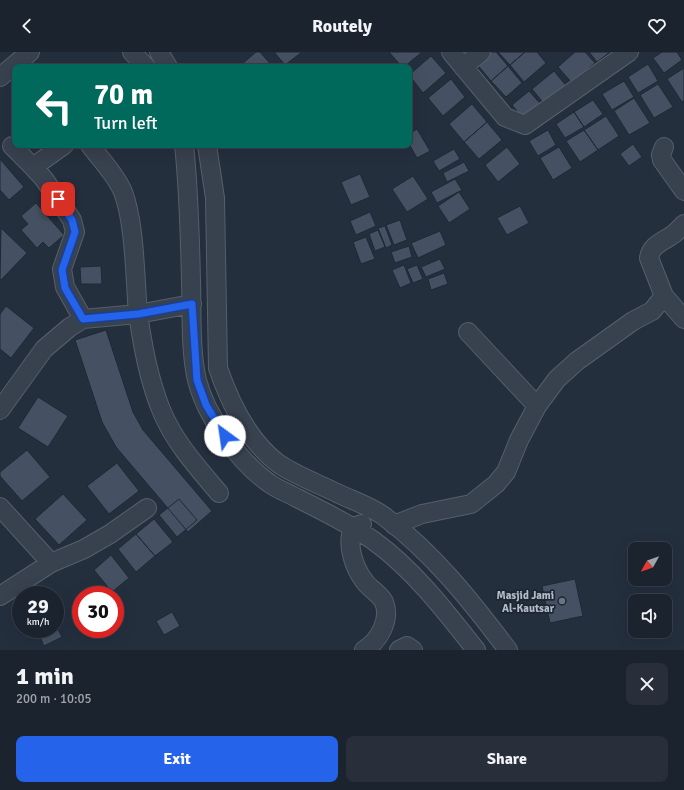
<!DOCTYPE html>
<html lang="en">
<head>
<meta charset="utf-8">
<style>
  :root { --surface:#1b232e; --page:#282f3a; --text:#f1f3f6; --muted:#a0a4aa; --line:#39404a; --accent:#2563eb }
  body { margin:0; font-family:Signika,sans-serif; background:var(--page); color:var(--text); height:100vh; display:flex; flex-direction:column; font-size:15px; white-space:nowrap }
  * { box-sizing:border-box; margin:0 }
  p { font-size:13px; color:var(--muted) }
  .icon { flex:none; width:22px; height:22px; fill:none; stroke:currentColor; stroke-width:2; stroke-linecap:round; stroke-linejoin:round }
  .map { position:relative; height:598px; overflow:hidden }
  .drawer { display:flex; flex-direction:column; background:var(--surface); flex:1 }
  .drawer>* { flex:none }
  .hud { position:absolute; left:12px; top:12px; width:400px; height:84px; border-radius:8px; box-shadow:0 4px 16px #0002,0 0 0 1px var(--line); background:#00695c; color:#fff; overflow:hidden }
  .needle { width:26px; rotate:230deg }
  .buttons { position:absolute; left:628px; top:490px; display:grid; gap:8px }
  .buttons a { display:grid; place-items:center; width:44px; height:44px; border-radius:8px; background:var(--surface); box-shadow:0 4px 16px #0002,0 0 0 1px var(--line); font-size:20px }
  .speed { position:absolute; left:12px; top:534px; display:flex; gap:8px; font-size:20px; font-weight:700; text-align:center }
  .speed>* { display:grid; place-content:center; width:52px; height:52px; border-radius:50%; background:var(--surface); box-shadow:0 4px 16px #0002,0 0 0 1px var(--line); line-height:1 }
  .speed small { font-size:10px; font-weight:400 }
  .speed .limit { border:6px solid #d22; background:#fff; color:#111 }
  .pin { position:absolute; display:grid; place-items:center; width:34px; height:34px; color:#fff; margin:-17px; border-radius:8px; box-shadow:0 2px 6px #0006 }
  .me { position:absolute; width:44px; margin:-22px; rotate:329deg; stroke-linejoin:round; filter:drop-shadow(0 0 3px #0008) }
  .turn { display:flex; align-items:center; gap:14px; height:84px; padding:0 16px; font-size:18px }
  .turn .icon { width:52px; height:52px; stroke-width:2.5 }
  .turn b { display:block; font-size:28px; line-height:34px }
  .round { display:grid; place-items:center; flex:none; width:42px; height:42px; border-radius:8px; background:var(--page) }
  .summary { display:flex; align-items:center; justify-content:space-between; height:68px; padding:0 16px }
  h1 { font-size:24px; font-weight:700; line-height:30px }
  .button { display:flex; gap:8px; margin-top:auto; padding:8px 16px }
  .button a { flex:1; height:46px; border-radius:8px; background:var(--accent); color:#fff; font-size:16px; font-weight:700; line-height:46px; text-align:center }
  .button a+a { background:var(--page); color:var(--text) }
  header { display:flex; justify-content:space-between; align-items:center; height:52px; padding:0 16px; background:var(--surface); font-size:18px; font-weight:700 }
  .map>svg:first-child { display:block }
  .building { fill:#455162; stroke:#1f2835 }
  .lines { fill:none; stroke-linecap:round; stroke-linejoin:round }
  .minor-casing { stroke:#565f6c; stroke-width:20 }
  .minor { stroke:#38414e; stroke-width:18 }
  .route-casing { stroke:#184099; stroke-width:10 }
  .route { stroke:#2563eb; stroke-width:7 }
  .worship-dot { fill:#6b7280; stroke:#1d2633; stroke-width:1.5 }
  .labels { text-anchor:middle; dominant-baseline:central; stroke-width:3.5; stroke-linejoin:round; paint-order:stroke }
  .poi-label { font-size:11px; font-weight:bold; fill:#b4bcc9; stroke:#1d2633; text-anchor:end }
</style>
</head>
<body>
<header><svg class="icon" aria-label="back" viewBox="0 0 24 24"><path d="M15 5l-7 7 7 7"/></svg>Routely<svg class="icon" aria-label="heart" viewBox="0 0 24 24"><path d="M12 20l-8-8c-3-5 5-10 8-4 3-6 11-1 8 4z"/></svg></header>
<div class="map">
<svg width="684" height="598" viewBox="0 0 684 598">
  <rect width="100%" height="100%" fill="#242f3e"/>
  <path class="building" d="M256 0H260L273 15H243L241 13Z
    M274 0H302L285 13Z
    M389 0H422L404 15H402Z
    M489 0H496L508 14 491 29 476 11Z
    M498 0H525L510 13Z
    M525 0H537L546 11 524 30 510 13Z
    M575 0H585L595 11 572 31 558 15Z
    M589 0H610L597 10Z
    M662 0H677L682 8 664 21 653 6Z
    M431 4 446 21 423 41 409 23Z
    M648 12 658 29 638 41 628 25Z
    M508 14 522 31 506 45 491 29Z
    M684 16V48L682 50 667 27Z
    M554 19 568 36 546 54 532 37Z
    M451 27 465 45 443 64 428 46Z
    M624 29 634 45 612 58 602 42Z
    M658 32 673 55 654 66 640 43Z
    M529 39 545 57 528 72 512 53Z
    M634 46 650 71 629 83 614 59Z
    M593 48 603 62 584 75 574 60Z
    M472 52 487 70 464 90 449 72Z
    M574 60 584 75 565 86 556 72Z
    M606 64 619 84 598 98 584 78Z
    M487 70 502 88 479 107 464 90Z
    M417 77 430 99 417 106 409 92V82Z
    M548 78 556 93 538 104 529 89Z
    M584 78 598 98 580 110 566 89Z
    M633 92 642 105 629 114 620 102Z
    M507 95 520 112 498 130 485 113Z
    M559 95 572 116 553 128 540 106Z
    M454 97 460 107 439 119 433 109Z
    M0 107 24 135 9 148 0 138Z
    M464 110 469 119 447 130 443 121Z
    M360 122 370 145 351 153 341 130Z
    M413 124 428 147 407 160 392 137Z
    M455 127 462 138 437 151 431 140Z
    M459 140 470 157 449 171 438 154Z
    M36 151 64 183 49 196 43 190 37 196 21 178 28 172 21 164Z
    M520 154 529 171 507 183 497 166Z
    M370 160 376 174 356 183 350 169Z
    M400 168 407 188 394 193 386 173Z
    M385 174 392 193 386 196 378 176Z
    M1 176 27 201 1 228 0 227Z
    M378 178 385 195 375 199 369 182Z
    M440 179 446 193 418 206 411 191Z
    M366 185 375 207 361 212 353 190Z
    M409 194 412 205 395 211 391 200Z
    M440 207 445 217 426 225 421 215Z
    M404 213 411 231 400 236 392 218Z
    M417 213 423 227 413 231 407 217Z
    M101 214 102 232H81L80 215Z
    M444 221 448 232 431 238 428 227Z
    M6 254 34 276 11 306 0 297V262Z
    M106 278 133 360 143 378 212 459 188 480 116 395 102 370 75 288Z
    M38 345 68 364 48 395 18 376Z
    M27 398 50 425 22 449 0 424V420Z
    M117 411 139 439 109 462 87 434Z
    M63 442 87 468 59 493 35 467Z
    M179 447 197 468 177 485 159 463Z
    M154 467 173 490 155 504 136 482Z
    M136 482 155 504 136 520 118 497Z
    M111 503 129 526 112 540 94 518Z
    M575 527 583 564 550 571 542 534Z
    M172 560 180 574 164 583 156 569Z
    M55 572 62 585 44 594 38 581 46 577H55Z"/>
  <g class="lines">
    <defs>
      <path id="minor" d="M132 0 146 15
        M159 0 168 15
        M451 0 505 65 525 73 629 0
        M463 15 481 0
        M0 25 30 0
        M64 93 33 115 44 127 72 168 75 180 62 217 65 235 83 267
        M184 93C189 139 190 184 191 230 192 260 190 298 197 328 206 364 238 409 269 431 277 437 288 441 297 446 323 459 350 472 374 489 414 518 446 560 476 598
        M207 93 215 146 218 316C230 351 249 390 279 412 295 423 321 433 339 442 354 449 372 455 385 465 434 502 471 549 508 598
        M12 94 33 115
        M664 95 661 103 662 108 684 139
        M664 244 684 267
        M192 252 138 262C143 295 149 329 162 360 175 391 198 416 219 441
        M468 280 537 354
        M0 358 44 297 70 275 83 267 138 262C135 227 135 171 123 140 116 123 101 108 90 93
        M0 455 51 511
        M362 472 353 475C346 493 354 516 365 530 370 537 380 542 384 550 391 568 379 589 364 598
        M394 473 422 462 471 452 496 432 506 420 519 388 537 354 557 327 577 309 633 269 652 259 664 244 649 206C651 192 665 189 675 181 678 178 681 175 684 172
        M0 544 51 511 84 497 110 482 147 456
        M399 598 407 594 413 598"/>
    </defs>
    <use href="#minor" class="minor-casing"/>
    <use href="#minor" class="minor"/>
  </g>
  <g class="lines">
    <defs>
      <path id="route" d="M58 147 72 168 75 180 62 218 65 236 83 267 138 262 192 252 197 328 206 353 225 384"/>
    </defs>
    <use href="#route" class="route-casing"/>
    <use href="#route" class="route"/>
  </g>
  <circle class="worship-dot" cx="562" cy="549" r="4"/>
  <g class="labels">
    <g class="poi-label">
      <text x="554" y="543">Masjid Jami<tspan x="554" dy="13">Al-Kautsar</tspan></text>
    </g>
  </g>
</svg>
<div class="buttons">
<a><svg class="needle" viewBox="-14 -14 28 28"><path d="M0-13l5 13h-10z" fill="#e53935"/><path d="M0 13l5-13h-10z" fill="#a0a4aa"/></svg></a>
<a><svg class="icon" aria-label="sound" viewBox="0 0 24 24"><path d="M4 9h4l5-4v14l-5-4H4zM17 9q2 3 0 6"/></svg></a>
</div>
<div class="speed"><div>29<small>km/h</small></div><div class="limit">30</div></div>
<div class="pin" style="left:58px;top:147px;background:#d93025"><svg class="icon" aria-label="arrive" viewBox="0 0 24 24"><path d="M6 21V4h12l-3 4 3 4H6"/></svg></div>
<svg class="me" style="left:225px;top:384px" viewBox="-20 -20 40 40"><circle r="19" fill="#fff"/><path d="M0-13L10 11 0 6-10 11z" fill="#2563eb"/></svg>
<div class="hud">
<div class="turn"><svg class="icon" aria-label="left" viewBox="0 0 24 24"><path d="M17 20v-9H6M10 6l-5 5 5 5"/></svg><div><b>70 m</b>Turn left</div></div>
</div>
</div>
<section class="drawer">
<div class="summary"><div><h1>1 min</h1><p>200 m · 10:05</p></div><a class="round"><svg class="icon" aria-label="close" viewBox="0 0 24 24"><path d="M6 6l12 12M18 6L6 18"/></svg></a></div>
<div class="button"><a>Exit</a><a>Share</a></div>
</section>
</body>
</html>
